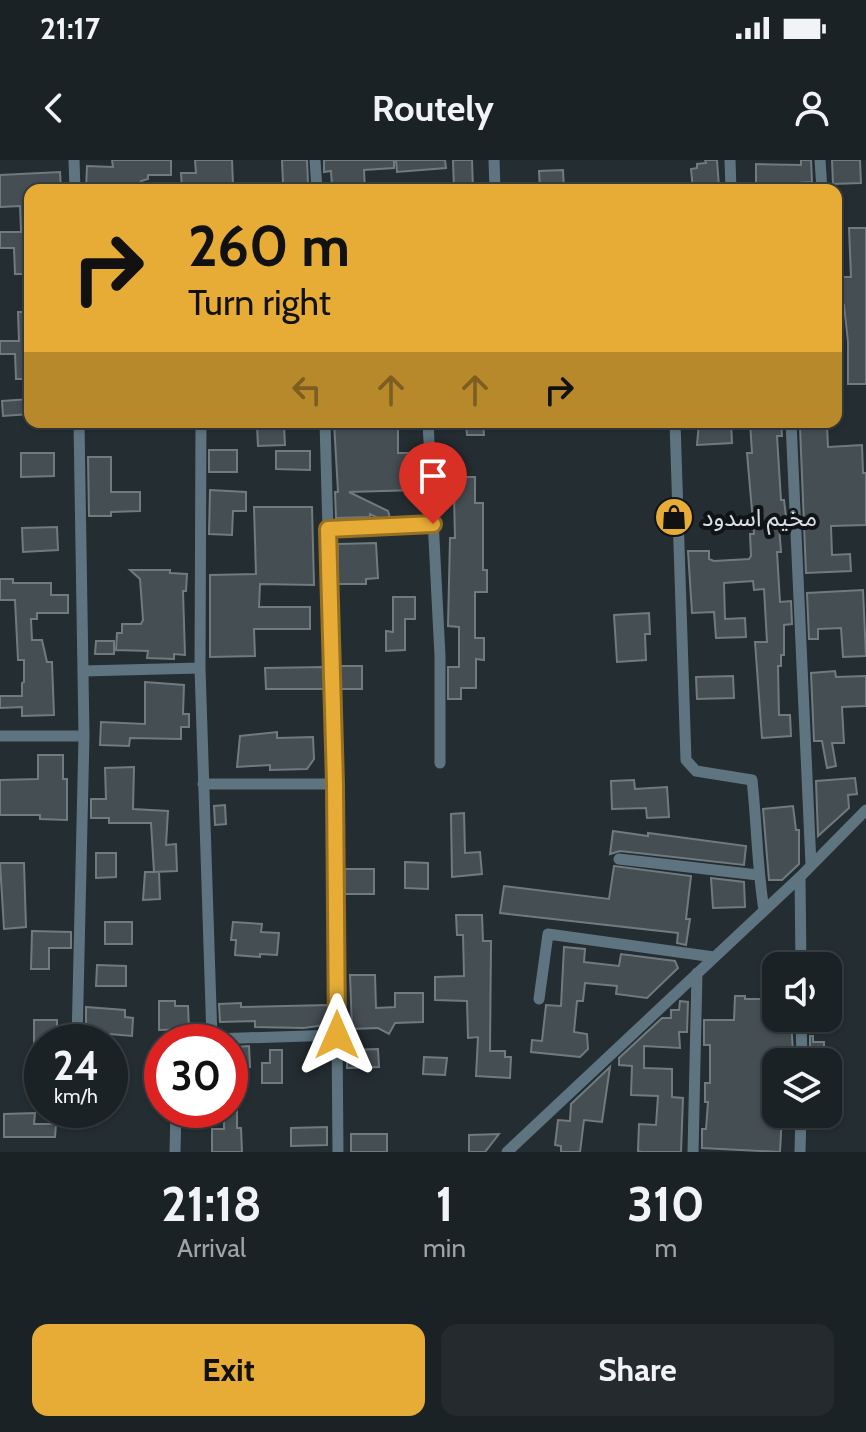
<!DOCTYPE html>
<html lang="en">
<head>
<meta charset="utf-8">
<style>
  :root { --surface:#1b2225; --page:#242a2d; --text:#f1f3f6; --muted:#a0a4a7; --line:#393f42; --accent:#e6ac36 }
  body { margin:0; font-family:Cabin,"Noto Sans Arabic",sans-serif; background:var(--page); color:var(--text); height:100vh; display:flex; flex-direction:column; font-size:30px; white-space:nowrap }
  * { box-sizing:border-box; margin:0 }
  p { font-size:26px; color:var(--muted) }
  .icon { flex:none; width:44px; height:44px; fill:none; stroke:currentColor; stroke-width:2; stroke-linecap:round; stroke-linejoin:round }
  .map { position:relative; height:992px; overflow:hidden }
  .details { display:flex; flex-direction:column; background:var(--surface); flex:1 }
  .details>* { flex:none }
  .top-card { position:absolute; left:24px; top:24px; width:818px; height:244px; border-radius:16px; box-shadow:0 2px 6px #0004,0 0 0 2px var(--line); background:#e6ac36; color:#111; overflow:hidden }
  .controls { position:absolute; left:762px; top:792px; display:grid; gap:16px }
  .controls a { display:grid; place-items:center; width:80px; height:80px; border-radius:16px; background:var(--surface); box-shadow:0 2px 6px #0004,0 0 0 2px var(--line); font-size:40px }
  .speed { position:absolute; left:24px; top:864px; display:flex; gap:16px; font-size:40px; font-weight:700; text-align:center }
  .speed>* { display:grid; place-content:center; width:104px; height:104px; border-radius:50%; background:var(--surface); box-shadow:0 2px 6px #0004,0 0 0 2px var(--line); line-height:1 }
  .speed small { font-size:20px; font-weight:400 }
  .speed .limit { border:12px solid #d22; background:#fff; color:#111 }
  .pin { position:absolute; display:grid; place-items:center; width:68px; height:68px; color:#fff; margin:-82px -34px; border-radius:50% 50% 50% 0; rotate:-45deg; box-shadow:0 0 8px #0007 }
  .pin .icon { rotate:45deg }
  .me { position:absolute; width:88px; margin:-44px; rotate:0deg; stroke-linejoin:round; filter:drop-shadow(0 0 6px #0008) }
  .turn { display:flex; align-items:center; gap:28px; height:168px; padding:0 32px; font-size:36px }
  .turn .icon { width:104px; height:104px; stroke-width:2.5 }
  .turn b { display:block; font-size:56px; line-height:68px }
  .lanes { display:flex; align-items:center; height:76px; padding:0 32px; background:#0003; justify-content:center; gap:40px; direction:ltr }
  .lanes .off { opacity:.35 }
  .eta { display:flex; justify-content:space-evenly; align-items:center; height:136px; text-align:center }
  .eta b { font-size:48px; font-weight:700; line-height:56px }
  .cta { display:flex; gap:16px; margin-top:auto; padding:16px 32px }
  .cta a { flex:1; height:92px; border-radius:16px; background:var(--accent); color:#111; font-size:32px; font-weight:700; line-height:92px; text-align:center }
  .cta a+a { background:var(--page); color:var(--text) }
  .status { display:flex; justify-content:space-between; align-items:center; height:56px; padding:0 40px; background:var(--surface); direction:ltr }
  .status svg { height:22px; fill:currentColor }
  header { display:flex; justify-content:space-between; align-items:center; height:104px; padding:0 32px; background:var(--surface); font-size:36px; font-weight:700 }
  .map>svg:first-child { display:block }
  .building { fill:#454e53; stroke:#707a7f; stroke-width:2 }
  .lines { fill:none; stroke-linecap:round; stroke-linejoin:round }
  .minor { stroke:#5e7581; stroke-width:11 }
  .route-casing { stroke:#967023; stroke-width:20 }
  .route { stroke:#e6ac36; stroke-width:14 }
  .labels { text-anchor:middle; dominant-baseline:central; stroke-width:8; stroke-linejoin:round; paint-order:stroke }
  .poi-label { font-size:24px; fill:#dae0e3; stroke:#101416; text-anchor:start }
</style>
</head>
<body>
<div class="status"><b>21:17</b><svg viewBox="0 0 49 12"><path d="M0 12V9h3v3zM5 12V6h3v6zM10 12V3h3v9zM15 12V0h3v12zM26 1h20v11H26zM47 4h2v5h-2z"/></svg></div>
<header><svg class="icon" aria-label="back" viewBox="0 0 24 24"><path d="M15 5l-7 7 7 7"/></svg>Routely<svg class="icon" aria-label="person" viewBox="0 0 24 24"><circle cx="12" cy="8" r="4"/><path d="M4 21q1-7 8-7t8 7"/></svg></header>
<div class="map">
<svg width="866" height="992" viewBox="0 0 866 992">
  <rect width="100%" height="100%" fill="#242d31"/>
  <path class="building" d="M112 0H171V15H148V19L141 21 142 30H86L87 6 113 7Z
    M195 0H232L233 24 196 26V30H182L181 13H196Z
    M282 0H307L308 23H283Z
    M324 0H394V8L364 10 365 30H337V26H332L331 11 324 12Z
    M396 0H445L446 8 397 12Z
    M453 0H472L473 30H454Z
    M705 0H717L719 27 693 29 691 9 697 8V4L706 3Z
    M801 0H811L812 22 798 23V28H756V4L801 5Z
    M832 0H860L861 23 833 24Z
    M563 10 564 30H540L539 11Z
    M60 12 61 30H30V70H21L20 46 0 47V15Z
    M849 68H866V224H848V182L844 145H836V117H851Z
    M0 72H30V114H15L14 88H0Z
    M18 152H30V219H16L15 194H0V181H19Z
    M30 239V254L3 256 2 241Z
    M334 262H398V293H415L417 330 349 332 388 351 390 358H378L370 354V357L336 358 335 332H338Z
    M466 262H483L484 275H467Z
    M699 262H731L732 283 697 285Z
    M750 262H781L782 276H777L781 340H784L787 365 779 366 781 392H777L780 442 791 441 792 464 784 465V495H781V506H778L779 555H790L791 576 762 578 755 482H767L764 429 754 430 753 421 724 423 725 459 745 458 746 477 716 478 714 452 692 453 688 391H709V399L714 401 749 399 751 396 750 374H754L747 293H752Z
    M284 265 285 285 258 286 257 266Z
    M827 266 828 287 862 285 863 313H866V365L831 366 832 395 850 394 851 411 806 413 800 267Z
    M209 290H237V312H209Z
    M276 291H310V310L276 309Z
    M21 293H54V316L21 317Z
    M88 297H111V332H140V351L111 352V356H89Z
    M449 317H475V343H483V410H487V432H475V478H484V500L476 499V528H461V539H448V507H459V467L448 466 450 378H455L454 335H449Z
    M210 330 246 332V351H233L232 375 209 374Z
    M254 347H312L314 425 260 424 259 447H310V469H254L255 496 210 497V415L256 414Z
    M57 367 58 390 23 392 22 368Z
    M376 383 378 418 366 419V424H338V384Z
    M130 410H170V413L187 414 186 431H183L185 495 174 494V499L147 498 148 491 116 490 117 473H122V464H141L143 460 140 419Z
    M0 419H13V423H51V435H68V453H37V459H31L32 480H42L47 502H52L54 555 22 556V547L0 548V536H22V523L24 522V500H18L15 440H0Z
    M863 430 866 496 843 497 841 468 818 469V479H809L807 433Z
    M393 437H415V459H405V490L386 491V471L393 472Z
    M649 453 650 474H645L646 500 617 502 614 455Z
    M96 481H114V494H95Z
    M340 506H362V529H341Z
    M323 507 324 529H266L265 508Z
    M835 511 836 517 866 516V546L842 547 844 583H832L836 606 827 608 822 581H814L811 513Z
    M733 516 734 538 697 539 696 517Z
    M145 522 184 525 183 554H189V567H181V579L130 578 129 586 100 585 101 562 145 564Z
    M277 572V578L313 577 314 599 307 609 270 610V605L237 607 240 576Z
    M38 595H63V619H67V660L40 659V655H0V620L38 619Z
    M134 607 133 649 168 651 166 685 176 684 177 711 154 712 151 663H109V658H91V639H106L105 608Z
    M855 618 857 634 848 635 849 648 818 676 816 621Z
    M634 620 635 629 667 627 669 657 647 658 646 648 612 649 611 621Z
    M225 645 226 664 215 665 214 646Z
    M793 646 796 670H799V704L782 720H769L763 649Z
    M464 653 465 693 480 692 482 714 452 717 451 654Z
    M613 671 648 676V673L746 686 744 705 620 691 610 694Z
    M96 693H116V717L96 718Z
    M405 702 428 703V729L405 728Z
    M0 703H24L26 767 4 769Z
    M614 706 691 716 686 759H690L686 785 677 783 678 773 500 753 504 726 609 739Z
    M345 709H374V734H345Z
    M145 712H159L160 739 143 740Z
    M711 718 744 722 745 747 713 748Z
    M456 755H482L483 781H491L490 891H505V897H511L510 918 476 916 478 877 468 878 467 841 435 840V817L464 816 463 775H457Z
    M105 762H132V784H105Z
    M233 762 262 764 261 772 279 773 277 795 260 794V797L235 795 236 780H231Z
    M32 771 71 772V788H49V809H31Z
    M564 787 585 789 584 802 619 806 621 794 675 801 678 808 647 838 616 834 617 826 585 823 583 841H577L574 872 587 874 588 889 580 897 531 892 532 880 542 881 546 845 561 846Z
    M97 805 126 806V826H96Z
    M350 815H375L376 848 395 847V833H423V862L395 863 389 874 378 868 352 869Z
    M735 836H745V839H776V858H791L793 893 767 892 766 929H776V954H782L780 992 702 988V969H706L708 942H705V923H710V885H704V860H734Z
    M159 841H175V846H188L189 869 159 870Z
    M680 841 688 842 687 872H679L680 888 644 886V908L672 909V937L683 938 681 992H642L638 991 639 964 656 965 658 936 631 935 632 906 619 905V898L662 858H671V850H679Z
    M241 843V847L328 845V860L325 865 304 868 255 867V861L220 862 219 844Z
    M86 847 125 850V857L133 858 132 876 86 872Z
    M34 860H57V882H34Z
    M810 876H813V882H824V902H810Z
    M249 886 250 907 236 908V887Z
    M378 889 379 907 347 908V890Z
    M270 890H282V923H262V903H270Z
    M424 897 447 898 445 915 423 914Z
    M610 907 602 962 584 960 580 992H561V986L555 985 558 960 570 961 571 944Z
    M224 950H237V968H241L242 992H212V969H224Z
    M35 953 34 964H56L55 977H4V954Z
    M327 967V985L291 986V968Z
    M351 974H387V992H351Z
    M499 974 485 992H469V975Z"/>
  <g class="lines">
    <path class="minor" d="M74 0 75 30
      M315 0 317 30
      M494 0 495 30
      M730 0 731 30
      M820 0 822 30
      M201 262 200 508 212 879 337 875
      M325 262 335 624 338 992
      M428 262 440 496V603
      M675 262 686 600 696 611 752 620C757 664 757 707 764 750
      M791 262 811 705
      M328 369 433 364
      M84 511 200 508
      M0 576H84
      M203 624H335
      M619 699 758 715
      M800 717 801 806
      M539 839 548 774 714 797
      M801 858 802 902
      M77 882 84 576 79 262
      M175 992 176 950
      M507 992 800 717 866 650
      M693 992 697 813
      M800 992 801 954"/>
  </g>
  <g class="lines">
    <defs>
      <path id="route" d="M337 875 335 624 328 369 433 364"/>
    </defs>
    <use href="#route" class="route-casing"/>
    <use href="#route" class="route"/>
  </g>
  <defs>
    <symbol id="shop-disc" viewBox="-11 -11 22 22"><circle r="9.5" fill="#e6ac36" stroke="#101416"/><path d="M-5-2.5h2.3a2.7 3.5 0 0 1 5.4 0H5L5.5 6h-11ZM-1.5-2.5h3a1.5 2.3 0 0 0-3 0Z" fill="#111"/></symbol>
  </defs>
  <g fill-rule="evenodd">
    <use href="#shop-disc" x="652" y="335" width="44" height="44"/>
  </g>
  <g class="labels">
    <g class="poi-label">
      <text x="702" y="357">مخيم اسدود</text>
    </g>
  </g>
</svg>
<div class="controls">
<a><svg class="icon" aria-label="sound" viewBox="0 0 24 24"><path d="M4 9h4l5-4v14l-5-4H4zM17 9q2 3 0 6"/></svg></a>
<a><svg class="icon" aria-label="layers" viewBox="0 0 24 24"><path d="M12 4l9 5-9 5-9-5zM3 14l9 5 9-5"/></svg></a>
</div>
<div class="speed"><div>24<small>km/h</small></div><div class="limit">30</div></div>
<div class="pin" style="left:433px;top:364px;background:#d93025"><svg class="icon" aria-label="arrive" viewBox="0 0 24 24"><path d="M6 21V4h12l-3 4 3 4H6"/></svg></div>
<svg class="me" style="left:337px;top:875px" viewBox="-20 -20 40 40"><path d="M0-17L14 15 0 8-14 15z" fill="#e6ac36" stroke="#fff" stroke-width="4"/></svg>
<div class="top-card">
<div class="turn"><svg class="icon" aria-label="right" viewBox="0 0 24 24"><path d="M7 20v-9h11M14 6l5 5-5 5"/></svg><div><b>260 m</b>Turn right</div></div>
<div class="lanes"><svg class="icon off" aria-label="left" viewBox="0 0 24 24"><path d="M17 20v-9H6M10 6l-5 5 5 5"/></svg><svg class="icon off" aria-label="ahead" viewBox="0 0 24 24"><path d="M12 20V5M6 11l6-6 6 6"/></svg><svg class="icon off" aria-label="ahead" viewBox="0 0 24 24"><path d="M12 20V5M6 11l6-6 6 6"/></svg><svg class="icon" aria-label="right" viewBox="0 0 24 24"><path d="M7 20v-9h11M14 6l5 5-5 5"/></svg></div>
</div>
</div>
<section class="details">
<div class="eta">
<div><b>21:18</b><p>Arrival</p></div>
<div><b>1</b><p>min</p></div>
<div><b>310</b><p>m</p></div>
</div>
<div class="cta"><a>Exit</a><a>Share</a></div>
</section>
</body>
</html>
